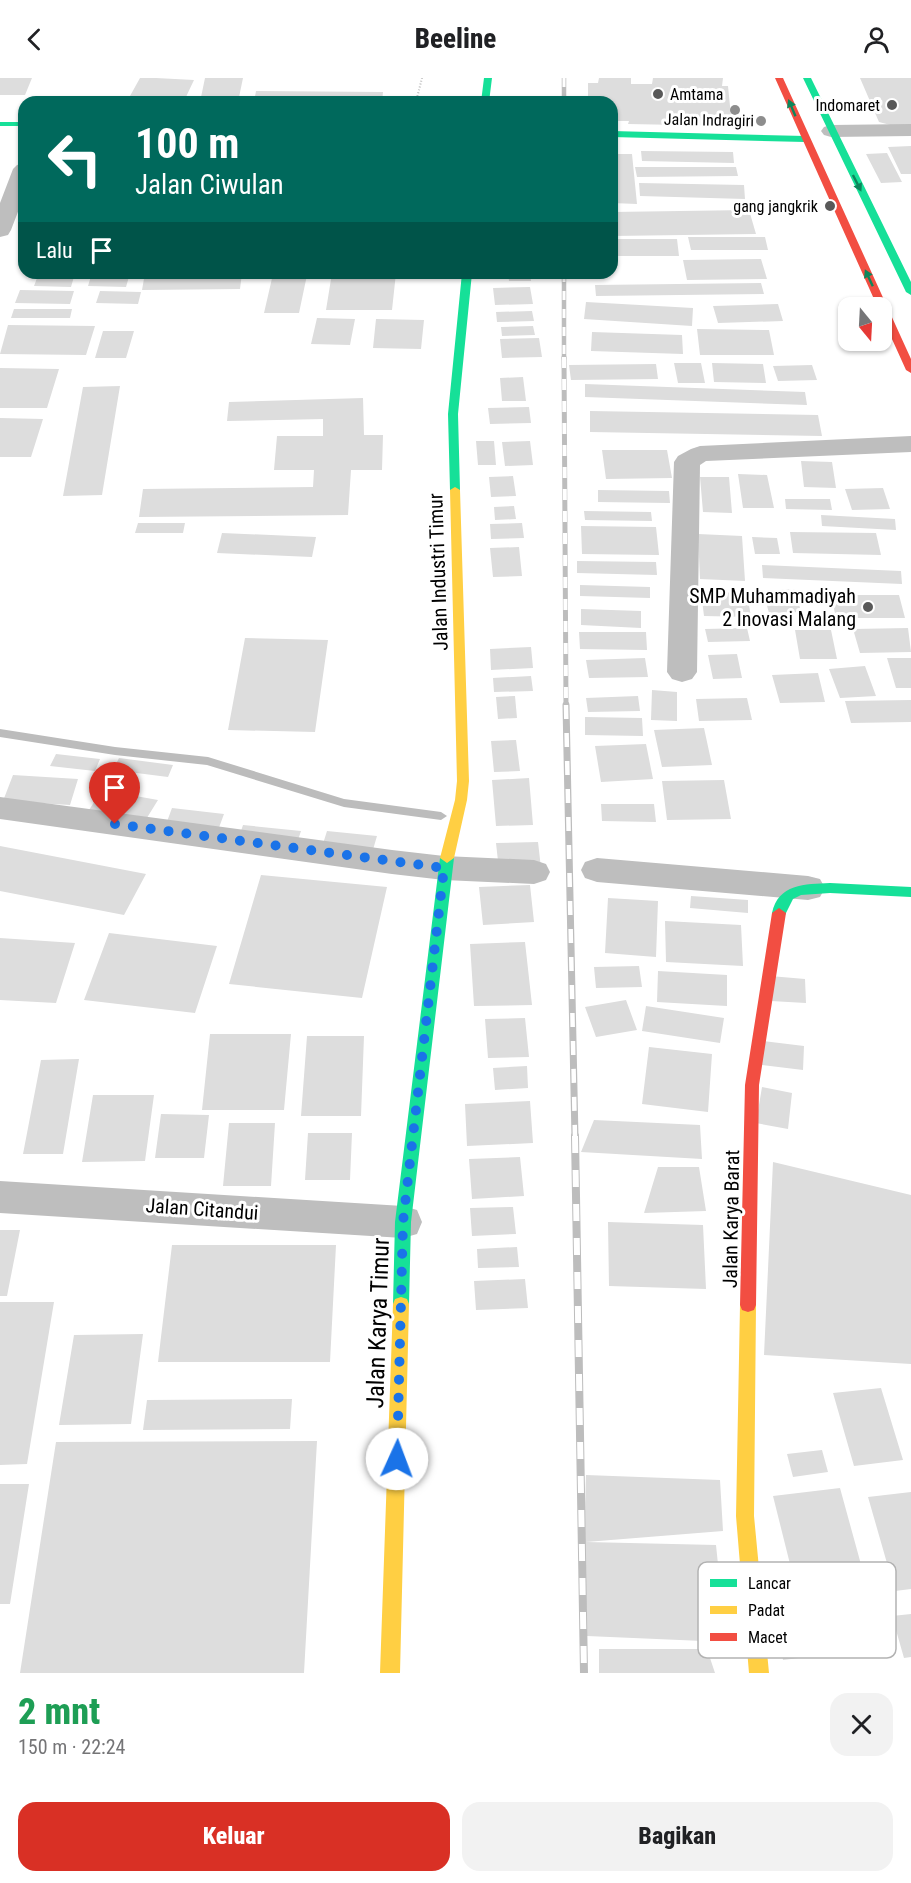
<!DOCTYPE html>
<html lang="id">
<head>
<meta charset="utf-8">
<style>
  :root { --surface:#fff; --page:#f2f2f2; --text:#202124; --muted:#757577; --accent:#d93025 }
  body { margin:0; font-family:"Roboto Condensed",sans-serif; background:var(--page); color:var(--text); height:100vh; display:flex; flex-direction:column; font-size:22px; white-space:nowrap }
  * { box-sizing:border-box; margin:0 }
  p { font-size:20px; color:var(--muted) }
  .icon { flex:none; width:33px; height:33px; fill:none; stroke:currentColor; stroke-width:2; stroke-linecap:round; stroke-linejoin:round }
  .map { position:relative; height:1595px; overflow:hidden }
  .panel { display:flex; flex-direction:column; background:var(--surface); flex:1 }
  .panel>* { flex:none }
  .banner { position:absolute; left:18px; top:18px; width:600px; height:183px; border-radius:18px; box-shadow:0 2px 4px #0004; background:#00695c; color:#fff; overflow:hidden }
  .needle { width:39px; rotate:162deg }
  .buttons { position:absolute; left:838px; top:219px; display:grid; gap:12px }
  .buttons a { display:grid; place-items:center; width:54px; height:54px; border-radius:12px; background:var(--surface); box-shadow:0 2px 4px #0004; font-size:30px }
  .pin { position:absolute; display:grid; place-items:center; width:51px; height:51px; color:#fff; margin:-62px -26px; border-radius:50% 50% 50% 0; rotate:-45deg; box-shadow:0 0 6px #0007 }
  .pin .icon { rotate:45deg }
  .me { position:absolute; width:66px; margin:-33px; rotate:2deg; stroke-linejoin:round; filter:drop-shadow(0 0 4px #0008) }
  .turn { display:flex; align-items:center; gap:21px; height:126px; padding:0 18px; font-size:27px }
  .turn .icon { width:78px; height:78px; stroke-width:2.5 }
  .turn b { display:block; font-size:42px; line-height:51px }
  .then { display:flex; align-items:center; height:57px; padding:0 18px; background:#0003; gap:12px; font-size:22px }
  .round { display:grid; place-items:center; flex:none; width:63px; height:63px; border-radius:18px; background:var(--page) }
  .overview { display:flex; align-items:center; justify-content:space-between; height:102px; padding:0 18px }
  h1 { font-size:36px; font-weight:800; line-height:45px; color:#1e9e55 }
  .action { display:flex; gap:12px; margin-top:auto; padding:12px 18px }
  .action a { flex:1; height:69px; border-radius:18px; background:var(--accent); color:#fff; font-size:24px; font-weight:800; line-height:69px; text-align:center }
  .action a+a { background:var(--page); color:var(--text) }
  header { display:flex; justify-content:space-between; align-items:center; height:78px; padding:0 18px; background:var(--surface); font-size:27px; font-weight:800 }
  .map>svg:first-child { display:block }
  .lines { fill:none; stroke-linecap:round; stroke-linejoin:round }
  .stream { fill:#bcbcbc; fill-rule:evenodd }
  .building { fill:#ddd }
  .path { stroke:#b8b8b8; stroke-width:2; stroke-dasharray:1 2; stroke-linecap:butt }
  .street { fill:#bebebe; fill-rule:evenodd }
  .fast { fill:#16e098; fill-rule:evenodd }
  .slow { fill:#ffcf43; fill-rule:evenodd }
  .jam { fill:#f24e42; fill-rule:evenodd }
  .rail-far3-casing { stroke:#bdbdbd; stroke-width:4.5 }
  .rail-far2-casing { stroke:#bdbdbd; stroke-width:5 }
  .rail-far1-casing { stroke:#bdbdbd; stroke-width:7 }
  .rail-casing { stroke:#bdbdbd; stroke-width:8 }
  .rail-far3 { stroke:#fff; stroke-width:3; stroke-dasharray:9; stroke-linecap:butt }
  .rail-far2 { stroke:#fff; stroke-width:4; stroke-dasharray:11; stroke-linecap:butt }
  .rail-far1 { stroke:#fff; stroke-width:4.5; stroke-dasharray:14; stroke-linecap:butt }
  .rail { stroke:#fff; stroke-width:6; stroke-dasharray:17; stroke-linecap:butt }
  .tree { fill:#8d8d8d }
  .oneway { fill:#0d865b }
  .route { stroke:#1a73e8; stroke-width:10; stroke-dasharray:0 18 }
  .poi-dot { fill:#595959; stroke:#fff; stroke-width:2 }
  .labels { text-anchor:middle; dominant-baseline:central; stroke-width:6; stroke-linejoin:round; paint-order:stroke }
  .far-poi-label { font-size:16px; fill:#000; stroke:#fff; text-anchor:end }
  .far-street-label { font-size:16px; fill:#000; stroke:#fff }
  .street-label { font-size:20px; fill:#000; stroke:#fff }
  .poi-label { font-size:20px; fill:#000; stroke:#fff; text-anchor:end }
  .near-street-label { font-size:24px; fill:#000; stroke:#fff }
  .key { fill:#fff; stroke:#b2b2b2; stroke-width:1.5 }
  .key-label { font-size:16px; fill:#000 }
</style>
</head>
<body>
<header><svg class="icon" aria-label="back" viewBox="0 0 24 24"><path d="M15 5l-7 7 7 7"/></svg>Beeline<svg class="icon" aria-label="person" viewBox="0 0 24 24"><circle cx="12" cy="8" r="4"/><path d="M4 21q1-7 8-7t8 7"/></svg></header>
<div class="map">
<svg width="911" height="1595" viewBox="0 0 911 1595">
  <rect width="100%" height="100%" fill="#fff"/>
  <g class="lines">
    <path class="stream" d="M0 651 115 669 208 679 344 721 441 734 447 738 441 742 344 729 207 687 115 677 0 659Z"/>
  </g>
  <path class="building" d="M0 0H32L25 17H0Z
    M140 0H156L194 2 185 21 130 18Z
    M205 0H243L238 24H200Z
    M599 0H631V6H652L653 0H723L722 8H728L732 48 628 46 629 43H612V24H588V5H598Z
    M860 0H911V49H898L879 44Z
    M256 13 383 14 382 24H254Z
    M911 68V96H901L888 69Z
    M641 73 733 74 734 85 642 83Z
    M887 75 902 104 881 105 866 76Z
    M612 76H632L637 126 612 125Z
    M635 89H736L738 98 637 99Z
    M639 105 744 107 745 121 640 118Z
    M749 132 756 156 612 158V134Z
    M688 159H765L768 172H691Z
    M612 161H677L679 178H612Z
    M761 181 767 201 687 202 683 182Z
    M39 195H75L71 209 34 208Z
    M92 195H130L126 209 88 208Z
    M145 195H242L240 211 142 212Z
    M332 195H396L392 232H326Z
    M508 195H530L531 203H509Z
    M273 196 307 197 299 235H264Z
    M761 205 764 216 596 218 595 207Z
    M530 209 533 226 495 227 493 210Z
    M20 212 74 213 70 226 15 225Z
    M100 213 141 214 138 226 96 225Z
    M586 224 693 230 692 248 584 241Z
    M778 226 783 243 718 245 713 228Z
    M14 231H72L70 240H11Z
    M532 233 534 243 497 244 496 234Z
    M317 240 355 241 350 267 311 266Z
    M376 241 424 242 421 271 373 270Z
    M8 247 95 248 86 277 0 276Z
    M533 248 535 257 502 258 501 249Z
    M697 251 769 252 774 277H700Z
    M103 253H134L126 280H95Z
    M592 254 682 257 683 276 591 273Z
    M539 260 542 279 502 280 500 261Z
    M674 285H701L705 305H678Z
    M712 285 763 286 766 305 714 304Z
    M656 286 658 301 571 302 569 287Z
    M812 287 817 302 778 303 773 288Z
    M0 290 59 291 47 330H0Z
    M523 299 526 323H502L500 300Z
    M585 306 805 314 807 327 585 319Z
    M120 308 102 417 63 418 83 309Z
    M363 320 364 357H383L382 392H351L348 437 139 439 143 411 313 409 314 392H274L277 358H323V341L227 343 229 324Z
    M529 329 531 345 490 346 488 330Z
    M590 333 818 337 822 358 590 354Z
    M0 340 43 341 31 379H0Z
    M476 363H494L496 387H478Z
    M530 363 533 387 505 388 502 364Z
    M602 372H667L672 400 606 401Z
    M801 383 832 384 836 410 804 409Z
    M738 396 767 397 774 430H743Z
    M513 398 516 418 491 419 489 399Z
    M700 399H729L732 435 703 434Z
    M883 410 890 431 852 432 845 411Z
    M598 412 669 413 670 425 598 424Z
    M785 421H830L832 432 786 431Z
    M514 428 516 441 495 442 494 429Z
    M584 433 651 434 652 443 585 442Z
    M821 437 895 441 896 452 822 448Z
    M138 445H185L183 455H135Z
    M522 445 524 460 491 461 490 446Z
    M581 448 656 449 659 477 582 476Z
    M790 454 876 455 881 477 793 475Z
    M222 455 316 459 312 479 217 475Z
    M698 456 742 458 745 503 700 501Z
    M752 459 777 460 780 476H755Z
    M519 469 522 498 493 499 490 470Z
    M577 483 656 484 657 497 577 495Z
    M762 487 901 493 902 506 763 500Z
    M580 507 650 509V520L580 518Z
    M795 511 801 534 769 535 763 513Z
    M701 514 747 515 751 539 704 538Z
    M831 517H899L905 540H836Z
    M581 531 641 533V550L581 547Z
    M747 550 750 563 708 564 705 551Z
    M908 550 911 574 860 575 853 551Z
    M795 552H831L837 581H800Z
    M579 554H646L647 572 580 571Z
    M245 560 328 562 315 654 228 652Z
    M531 569 533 590 491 592 490 571Z
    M737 576 742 600 713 601 708 577Z
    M645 580 648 599 589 600 586 582Z
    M887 580H911V610H896Z
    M865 588 876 618 840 620 829 591Z
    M818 595 825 624 780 625 772 597Z
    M531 598 533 613 494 614 493 600Z
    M652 612 677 614V643L651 642Z
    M515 618 517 640 498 641 496 619Z
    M638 618 640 633 588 634 586 620Z
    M747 620 752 642 699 643 696 621Z
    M911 622V644L851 645 845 623Z
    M585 639 642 640 643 658 585 657Z
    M704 650 712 687 662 689 654 652Z
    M516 662 520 693 494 694 491 663Z
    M646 666 653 701 601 704 595 668Z
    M56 676 100 681 95 693 50 688Z
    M119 680 173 687 168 699 113 692Z
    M13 697 78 701 70 727 3 723Z
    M529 700 533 747 496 748 492 702Z
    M724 702 731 741 667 742 662 703Z
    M102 712 158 722 145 743 89 732Z
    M601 726H654L656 744 602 743Z
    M172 730 224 736 217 755 165 749Z
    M243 747 301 753 297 765 239 759Z
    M327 753 377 758 372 775 322 769Z
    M538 764 541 790 499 792 496 765Z
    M0 768 146 796 124 837 0 813Z
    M261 797 387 809 362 920 229 906Z
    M530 807 534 844 483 847 479 809Z
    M691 818 748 822V835L690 830Z
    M608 820 658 823 656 879 605 875Z
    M665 843 741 847 743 888 666 884Z
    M109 855 217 868 195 935 84 922Z
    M0 860 75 865 56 925 0 922Z
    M525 864 532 927 474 928 470 866Z
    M639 888 642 909 596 910 594 889Z
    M658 893 727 897V928L657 924Z
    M770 898 805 901 806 925 771 923Z
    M626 922 637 952 596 959 585 929Z
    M646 928 724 940 720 965 642 953Z
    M525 940 529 979 488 980 485 941Z
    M210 956H291L284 1032H202Z
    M307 958H364L361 1038H301Z
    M763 963 804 968 803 992 762 987Z
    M649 969 712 976 708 1034 642 1026Z
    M79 981 63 1076H23L41 982Z
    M527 988 528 1010 495 1012 493 990Z
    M762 1009 792 1015 788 1051 756 1045Z
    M93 1017H154L145 1083 82 1084Z
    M530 1023 533 1065 467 1068 465 1026Z
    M161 1036 209 1037 204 1080H155Z
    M594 1042 700 1047 702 1081 581 1074Z
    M229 1045H275L271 1108H223Z
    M308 1055H352L350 1102H305Z
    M520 1079 524 1118 472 1121 469 1081Z
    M773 1084 911 1117V1286L764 1277Z
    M658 1089H699L706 1133 644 1135Z
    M513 1129 516 1156 472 1158 470 1130Z
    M608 1144 703 1147 706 1211 609 1208Z
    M0 1152H20L7 1218H0Z
    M172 1167H336L330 1284H158Z
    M517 1169 519 1189 478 1190 477 1171Z
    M525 1201 528 1230 476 1232 474 1203Z
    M0 1224H54L27 1386 0 1387Z
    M143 1256 131 1346 59 1347 74 1257Z
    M881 1310 903 1382 854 1388 833 1315Z
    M292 1321 290 1351 143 1352 147 1322Z
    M317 1363 304 1595H20L56 1364Z
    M822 1372 828 1394 793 1399 787 1376Z
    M586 1397 720 1402 723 1453 586 1464 716 1467 726 1564 587 1558 584 1463Z
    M0 1406H29L10 1526H0Z
    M840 1410 865 1501 796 1510 773 1418Z
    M911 1414V1511L895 1513 868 1419Z
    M865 1522 879 1570 783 1582 772 1533Z
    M911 1536V1579L904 1580 892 1538Z
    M599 1571H707L715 1595H599Z"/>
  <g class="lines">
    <path class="path" d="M416 24 422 0"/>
    <path class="street" d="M911 46V58L831 59 824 57 821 53 824 49 831 47Z
      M24 85V118L11 152 8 157 0 159V125L13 91 17 87Z
      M911 358V374L706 383 700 387 697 594 692 601 682 604 672 601 667 594 674 384 678 378 691 371 700 368Z
      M0 719 392 772 444 778 534 782 546 786 550 794 546 802 534 806 444 802 392 796 0 741Z
      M597 780 808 798 820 801 825 810 820 819 808 822 597 804 585 800 581 792 585 784Z
      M0 1103 403 1128 417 1132 422 1144 417 1156 403 1160 0 1135Z"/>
    <path class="fast" d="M484 0H492L489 24H481Z
      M803 0H811L911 204V217L906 214Z
      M0 44H24V48H0Z
      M612 53 805 58 809 61 805 64 612 59Z
      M462 195H472L458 336 460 412 455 415 450 412 448 336Z
      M447 775 454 780 411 1144 409 1226 407 1231 401 1233 395 1231 393 1226 395 1144 440 780Z
      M830 805 911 809V819L830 815 801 817 793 821 784 839 779 840 772 835C778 806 805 806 830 805Z"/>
    <path class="slow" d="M455 409 460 412 469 703 467 722 454 780 447 785 440 780 455 722 457 703 450 412Z
      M401 1219 407 1221 409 1226 400 1595H380L393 1226 395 1221Z
      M748 1220 754 1222 756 1227 754 1438 769 1595H749L736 1438 740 1227 742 1222Z"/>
    <path class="jam" d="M775 0H783L911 281V295L906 292 882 239V230H878Z
      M779 830 786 835 759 1007 756 1227 754 1232 748 1234 742 1232 740 1227 745 1007 772 835Z"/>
    <defs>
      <path id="rail-far3" d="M564 0V24
        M564 195V281"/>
      <path id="rail-far2" d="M564 279 566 628"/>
      <path id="rail-far1" d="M566 627 575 1060"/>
      <path id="rail" d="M575 1058 584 1595"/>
    </defs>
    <use href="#rail-far3" class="rail-far3-casing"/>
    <use href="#rail-far2" class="rail-far2-casing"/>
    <use href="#rail-far1" class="rail-far1-casing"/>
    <use href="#rail" class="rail-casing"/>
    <use href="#rail-far3" class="rail-far3"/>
    <use href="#rail-far2" class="rail-far2"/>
    <use href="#rail-far1" class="rail-far1"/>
    <use href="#rail" class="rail"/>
  </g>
  <g class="tree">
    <circle cx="735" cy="32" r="5"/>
    <circle cx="761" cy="43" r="5"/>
  </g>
  <defs><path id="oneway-solid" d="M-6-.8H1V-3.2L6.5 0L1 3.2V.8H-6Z" transform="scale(1.5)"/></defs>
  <g class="oneway">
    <use href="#oneway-solid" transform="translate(792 30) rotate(-113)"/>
    <use href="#oneway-solid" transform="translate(857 105) rotate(63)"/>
    <use href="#oneway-solid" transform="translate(869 200) rotate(-115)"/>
  </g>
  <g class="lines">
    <path class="route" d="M115 746 444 790 403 1144 397 1381"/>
  </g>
  <g class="poi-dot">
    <circle cx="658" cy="16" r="6"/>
    <circle cx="892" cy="27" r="6"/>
    <circle cx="830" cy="128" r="6"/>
    <circle cx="868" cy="529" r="6"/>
  </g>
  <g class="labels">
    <g class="far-poi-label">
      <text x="670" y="16" text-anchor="start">Amtama</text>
      <text x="880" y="27">Indomaret</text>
      <text x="818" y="128">gang jangkrik</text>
    </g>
    <g class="far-street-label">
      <text transform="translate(709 42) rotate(1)">Jalan Indragiri</text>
    </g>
    <g class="street-label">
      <text transform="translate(438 494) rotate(-92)">Jalan Industri Timur</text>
      <text transform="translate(202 1131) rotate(4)">Jalan Citandui</text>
      <text transform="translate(731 1141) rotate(-89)">Jalan Karya Barat</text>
    </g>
    <g class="poi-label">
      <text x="856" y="518">SMP Muhammadiyah<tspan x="856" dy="23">2 Inovasi Malang</tspan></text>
    </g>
    <g class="near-street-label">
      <text transform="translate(378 1245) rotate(-88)">Jalan Karya Timur</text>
    </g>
  </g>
  <rect x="698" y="1484" width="198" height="96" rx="9" class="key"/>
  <rect x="710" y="1501" width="27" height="8" fill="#16e098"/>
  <rect x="710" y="1528" width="27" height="8" fill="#ffcf43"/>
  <rect x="710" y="1555" width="27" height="8" fill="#f24e42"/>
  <g class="key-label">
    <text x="748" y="1511">Lancar</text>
    <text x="748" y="1538">Padat</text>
    <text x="748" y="1565">Macet</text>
  </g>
</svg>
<div class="buttons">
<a><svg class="needle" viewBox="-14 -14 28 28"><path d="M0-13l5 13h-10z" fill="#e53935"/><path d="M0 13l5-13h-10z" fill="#757577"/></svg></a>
</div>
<div class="pin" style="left:115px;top:746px;background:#d93025"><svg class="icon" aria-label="arrive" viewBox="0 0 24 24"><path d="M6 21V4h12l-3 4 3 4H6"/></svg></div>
<svg class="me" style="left:397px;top:1381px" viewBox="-20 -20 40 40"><circle r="19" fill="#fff"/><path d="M0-13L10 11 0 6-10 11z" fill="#1a73e8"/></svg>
<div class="banner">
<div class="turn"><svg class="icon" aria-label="left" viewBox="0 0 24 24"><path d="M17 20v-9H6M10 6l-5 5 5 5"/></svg><div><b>100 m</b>Jalan Ciwulan</div></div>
<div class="then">Lalu<svg class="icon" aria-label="arrive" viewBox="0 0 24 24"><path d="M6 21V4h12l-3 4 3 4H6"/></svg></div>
</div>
</div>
<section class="panel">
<div class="overview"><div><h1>2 mnt</h1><p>150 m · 22:24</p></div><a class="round"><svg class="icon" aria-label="close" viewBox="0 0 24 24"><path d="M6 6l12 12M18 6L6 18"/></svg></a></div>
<div class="action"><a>Keluar</a><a>Bagikan</a></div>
</section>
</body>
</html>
